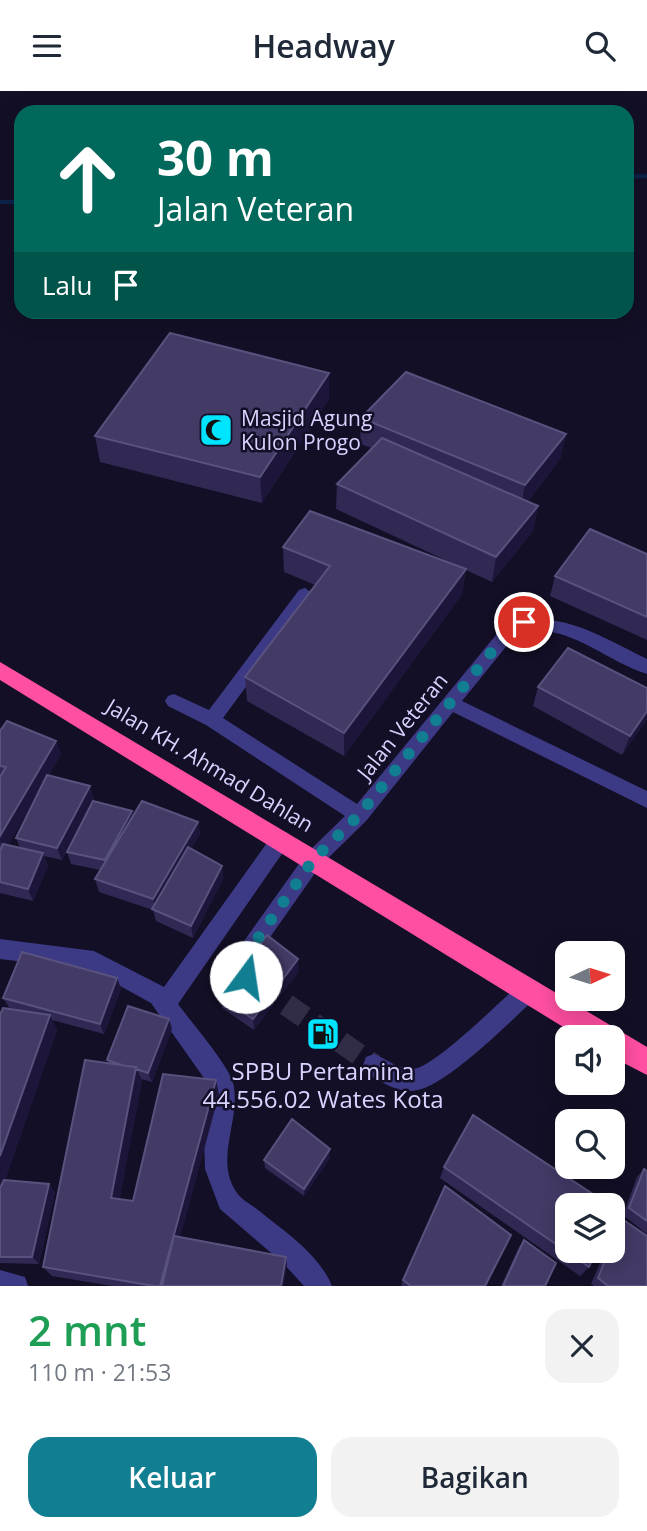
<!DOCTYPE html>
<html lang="id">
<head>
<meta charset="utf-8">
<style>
  :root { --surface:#fff; --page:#f2f2f3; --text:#1f2937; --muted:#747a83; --accent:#117e91 }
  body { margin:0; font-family:"Open Sans",sans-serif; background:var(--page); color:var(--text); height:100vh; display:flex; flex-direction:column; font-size:26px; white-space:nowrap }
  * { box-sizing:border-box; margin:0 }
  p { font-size:23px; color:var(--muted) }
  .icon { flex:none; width:38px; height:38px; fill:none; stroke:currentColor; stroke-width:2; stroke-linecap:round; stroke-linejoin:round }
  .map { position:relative; height:1195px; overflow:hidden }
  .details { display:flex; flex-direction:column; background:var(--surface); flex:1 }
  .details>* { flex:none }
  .hud { position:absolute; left:14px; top:14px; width:620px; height:214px; border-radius:21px; box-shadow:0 4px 18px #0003; background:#00695c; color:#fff; overflow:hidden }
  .needle { width:46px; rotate:86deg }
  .controls { position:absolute; left:555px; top:850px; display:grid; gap:14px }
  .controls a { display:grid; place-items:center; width:70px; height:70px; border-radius:14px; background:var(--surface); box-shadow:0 4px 18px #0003; font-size:35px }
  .pin { position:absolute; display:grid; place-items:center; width:60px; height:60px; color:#fff; margin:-30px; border:4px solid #fff; border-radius:50%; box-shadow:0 2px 7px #0007 }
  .me { position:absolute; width:77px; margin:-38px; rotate:14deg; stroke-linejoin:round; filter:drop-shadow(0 0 5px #0008) }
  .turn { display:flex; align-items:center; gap:24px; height:147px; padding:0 28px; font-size:32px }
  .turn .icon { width:91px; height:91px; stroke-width:2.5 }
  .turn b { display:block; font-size:49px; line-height:60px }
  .then { display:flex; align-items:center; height:66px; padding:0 28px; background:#0003; gap:14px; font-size:26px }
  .round { display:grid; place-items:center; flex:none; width:74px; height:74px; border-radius:21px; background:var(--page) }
  .overview { display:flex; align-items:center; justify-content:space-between; height:119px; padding:0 28px }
  h1 { font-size:42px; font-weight:600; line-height:52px; color:#1e9e55 }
  .cta { display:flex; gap:14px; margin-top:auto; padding:14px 28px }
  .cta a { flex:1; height:80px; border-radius:21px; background:var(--accent); color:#fff; font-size:28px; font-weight:600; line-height:80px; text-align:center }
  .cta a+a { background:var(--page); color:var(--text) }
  header { display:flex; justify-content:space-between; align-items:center; height:91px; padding:0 28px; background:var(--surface); font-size:32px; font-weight:600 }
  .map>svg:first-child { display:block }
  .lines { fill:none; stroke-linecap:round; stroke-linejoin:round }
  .stream { fill:#0c2248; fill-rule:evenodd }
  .minor-tunnel { stroke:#312d47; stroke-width:22; stroke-dasharray:22 11; stroke-linecap:butt }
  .minor { fill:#3d3a85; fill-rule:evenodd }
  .highway { fill:#ff4fa3; fill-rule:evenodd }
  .wall { fill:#312854; fill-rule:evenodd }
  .shaded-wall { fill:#1d163a }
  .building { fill:#433a66; stroke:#5a527e; stroke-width:2 }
  .route { stroke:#117e91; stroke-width:12; stroke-dasharray:0 21.6 }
  .labels { text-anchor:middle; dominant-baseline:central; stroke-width:5; stroke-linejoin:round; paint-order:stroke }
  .poi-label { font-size:21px; fill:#d9d4ff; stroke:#130f26; text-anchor:start }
  .street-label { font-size:21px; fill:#d9d4ff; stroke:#130f26 }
  .near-poi-label { font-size:24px; fill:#d9d4ff; stroke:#130f26 }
</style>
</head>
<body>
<header><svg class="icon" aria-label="menu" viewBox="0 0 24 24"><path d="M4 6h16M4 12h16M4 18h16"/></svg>Headway<svg class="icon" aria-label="search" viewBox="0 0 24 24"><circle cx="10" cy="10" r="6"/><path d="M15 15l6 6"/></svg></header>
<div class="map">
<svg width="647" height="1195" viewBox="0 0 647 1195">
  <rect width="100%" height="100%" fill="#130f26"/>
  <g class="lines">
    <path class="stream" d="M647 83V87L626 88V84Z
      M0 109H21V113H0Z"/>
    <path class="minor-tunnel" d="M259 895 374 974"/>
    <path class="minor" d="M305 497 313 503 311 507 223 627 357 713 505 533C557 516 602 546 647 568V583C603 569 566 529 517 542L462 610 647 700V717L453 621 366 730 320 775 259 862 252 892 245 895 238 892 234 885 236 870 244 850 306 763 345 725 206 634 168 615 165 610 168 605 174 603 209 619 299 499Z
      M281 740 288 742 291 748 288 754 178 913C191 931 228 973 233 992 242 1028 213 1068 237 1102 242 1109 252 1114 258 1119 284 1140 319 1163 332 1195H304L284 1173 220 1118 205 1078 204 1048 213 1024 211 997 151 912 91 879 0 868V848L94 860 164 896 274 742Z
      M528 890 536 893 539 900 536 907C511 929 443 1000 411 1000 395 1000 379 990 366 982L363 974 366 966 374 963C387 968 400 980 414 978 437 974 500 910 520 893Z
      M0 1179 25 1186 28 1195H0Z"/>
    <path class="highway" d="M0 571 647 956V984L612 966V947H581L0 589Z"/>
  </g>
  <path class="wall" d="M329 308 262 412 100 371 95 345Z
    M361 327 566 343 560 368 528 410 538 415 533 440 492 491 466 479 462 503 344 665 247 610 245 586 315 494 284 481 283 456 460 476 336 418 337 393 372 357 360 353Z
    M647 463V549L550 505 555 485Z
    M538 596 647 628 622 664 533 615Z
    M0 640 56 650 61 663 48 685 90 695 94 709V710L132 720 133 726 198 731 200 743 191 758 222 775 223 788 193 847 156 830 153 819 99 801 95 788 100 779 71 773 67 761 71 752 62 769 44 765 48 775 33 810 0 802ZM38 703 16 747 20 757 8 754Z
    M299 880 254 939 222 917 220 906Z
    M117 887 121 898 104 943 52 929 57 939 5 1089 55 1101 39 1173 0 1172V924L10 918 3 907Z
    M169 928 172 938 152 991 141 988 142 990 119 1108 133 1110 219 1003 180 1146 287 1173 283 1195H112L52 1185 43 1176 108 972 107 969Z
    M330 1067 304 1105 265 1077 264 1069Z
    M444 1076 589 1176 580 1185 440 1087Z
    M644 1078 647 1080V1143L623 1124 637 1086Z
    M622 1128 647 1195H594L591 1193 605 1160H612V1143L616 1135Z
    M524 1149 545 1195H501L519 1156Z
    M403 1189 485 1195H401Z"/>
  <path class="shaded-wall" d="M329 282V308L262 412 260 386Z
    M566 343 560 368 520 420 525 394Z
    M538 415 533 440 492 491 496 466Z
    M466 478 462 503 344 665V642Z
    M647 620V628L622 664 630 645Z
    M56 650 61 663 5 760 0 750V745Z
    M90 695 94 709 62 769 57 757Z
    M132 720 135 733 109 781 105 769Z
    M198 731 200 743 156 820 153 808Z
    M43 762 48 775 33 810 28 798Z
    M222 775 223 788 193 847 191 835Z
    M298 868 299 880 254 939 253 928Z
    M117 887 121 898 104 943 100 933Z
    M50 924 57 939 0 1105V1065Z
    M169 928 172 938 152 991 148 982Z
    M136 976 142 990 118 1118 111 1107Z
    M216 989 219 1003 167 1195H160Z
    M330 1058V1067L304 1105V1098Z
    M49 1093 55 1101 39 1173 32 1166Z
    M286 1166 287 1173 283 1195H281Z"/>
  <path class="building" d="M170 242 329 282 260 386 95 345Z
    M406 281 566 343 525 394 361 327Z
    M382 347 538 415 496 466 337 393Z
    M310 420 466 478 344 642 245 586 330 475 283 456Z
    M590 438 647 463V526L555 485Z
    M568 557 647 597V620L630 645 538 596Z
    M7 630 56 650 0 745V686L6 676 0 675V640Z
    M47 684 90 695 57 757 16 747Z
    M93 710 132 720 105 769 67 761Z
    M142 710 198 731 153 808 95 788Z
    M3 753 43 762 28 798 0 791V760Z
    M188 756 222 775 191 835 152 818Z
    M267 844 298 868 253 928 220 906Z
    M22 861 117 887 100 933 3 907Z
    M128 915 169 928 148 982 136 978V976L125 975 107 969Z
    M3 917 50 924 0 1065V924Z
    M85 969 136 976 111 1107 133 1110 163 983 216 989 160 1195H154L43 1176Z
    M473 1024 611 1115H567V1160H596L589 1176 444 1076Z
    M292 1028 330 1058 304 1098 264 1069Z
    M644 1078 647 1080V1130L629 1117Z
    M4 1089 49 1093 32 1166H0V1097Z
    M445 1095 511 1144 485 1195H411L403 1189Z
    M622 1128 647 1145V1195H608L598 1187 609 1160H612V1152Z
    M174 1145 286 1166 281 1195H162Z
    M524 1149 556 1172 545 1195H503Z"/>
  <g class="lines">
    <path class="route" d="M246 886V870L251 857 313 769 359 724 511 537 524 531"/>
  </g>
  <defs>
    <symbol id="mosque-square" viewBox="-11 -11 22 22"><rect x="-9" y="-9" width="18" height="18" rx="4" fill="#00e5ff" stroke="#130f26"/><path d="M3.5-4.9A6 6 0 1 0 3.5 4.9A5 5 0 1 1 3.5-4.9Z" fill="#111"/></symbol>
    <symbol id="fuel-square" viewBox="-11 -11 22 22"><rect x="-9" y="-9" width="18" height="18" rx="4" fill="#00e5ff" stroke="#130f26"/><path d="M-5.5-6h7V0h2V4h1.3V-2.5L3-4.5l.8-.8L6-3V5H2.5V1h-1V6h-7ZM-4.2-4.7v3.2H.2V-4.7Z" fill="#111"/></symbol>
  </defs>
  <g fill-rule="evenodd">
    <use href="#mosque-square" x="197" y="320" width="38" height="38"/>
    <use href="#fuel-square" x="304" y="924" width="38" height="38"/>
  </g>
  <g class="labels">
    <g class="poi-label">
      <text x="241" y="327">Masjid Agung<tspan x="241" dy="24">Kulon Progo</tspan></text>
    </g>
    <g class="street-label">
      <text transform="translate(402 635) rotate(-51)">Jalan Veteran</text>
      <text transform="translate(210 674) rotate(31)">Jalan KH. Ahmad Dahlan</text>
    </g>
    <g class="near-poi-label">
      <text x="323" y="979">SPBU Pertamina<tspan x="323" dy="28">44.556.02 Wates Kota</tspan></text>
    </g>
  </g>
</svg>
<div class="controls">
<a><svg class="needle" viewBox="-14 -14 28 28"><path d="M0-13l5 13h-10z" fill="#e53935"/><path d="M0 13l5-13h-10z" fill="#747a83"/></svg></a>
<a><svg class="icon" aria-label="sound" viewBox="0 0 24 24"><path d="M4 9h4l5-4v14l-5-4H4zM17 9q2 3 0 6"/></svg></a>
<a><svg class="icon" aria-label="search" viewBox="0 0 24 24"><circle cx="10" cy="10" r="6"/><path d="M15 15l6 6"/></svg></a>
<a><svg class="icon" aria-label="layers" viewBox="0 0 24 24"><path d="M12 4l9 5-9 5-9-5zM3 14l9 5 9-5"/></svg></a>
</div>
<div class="pin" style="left:524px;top:531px;background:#d93025"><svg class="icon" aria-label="arrive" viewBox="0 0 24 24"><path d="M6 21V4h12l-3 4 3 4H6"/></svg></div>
<svg class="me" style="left:246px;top:886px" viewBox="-20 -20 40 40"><circle r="19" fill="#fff"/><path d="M0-13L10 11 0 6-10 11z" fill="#117e91"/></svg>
<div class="hud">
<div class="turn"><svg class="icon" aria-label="ahead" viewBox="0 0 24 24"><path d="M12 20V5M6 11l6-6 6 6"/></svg><div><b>30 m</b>Jalan Veteran</div></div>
<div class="then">Lalu<svg class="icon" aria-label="arrive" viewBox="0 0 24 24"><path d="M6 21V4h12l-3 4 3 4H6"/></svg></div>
</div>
</div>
<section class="details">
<div class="overview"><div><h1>2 mnt</h1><p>110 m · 21:53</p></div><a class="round"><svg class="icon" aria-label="close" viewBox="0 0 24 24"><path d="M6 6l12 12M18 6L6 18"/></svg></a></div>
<div class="cta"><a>Keluar</a><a>Bagikan</a></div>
</section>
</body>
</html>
